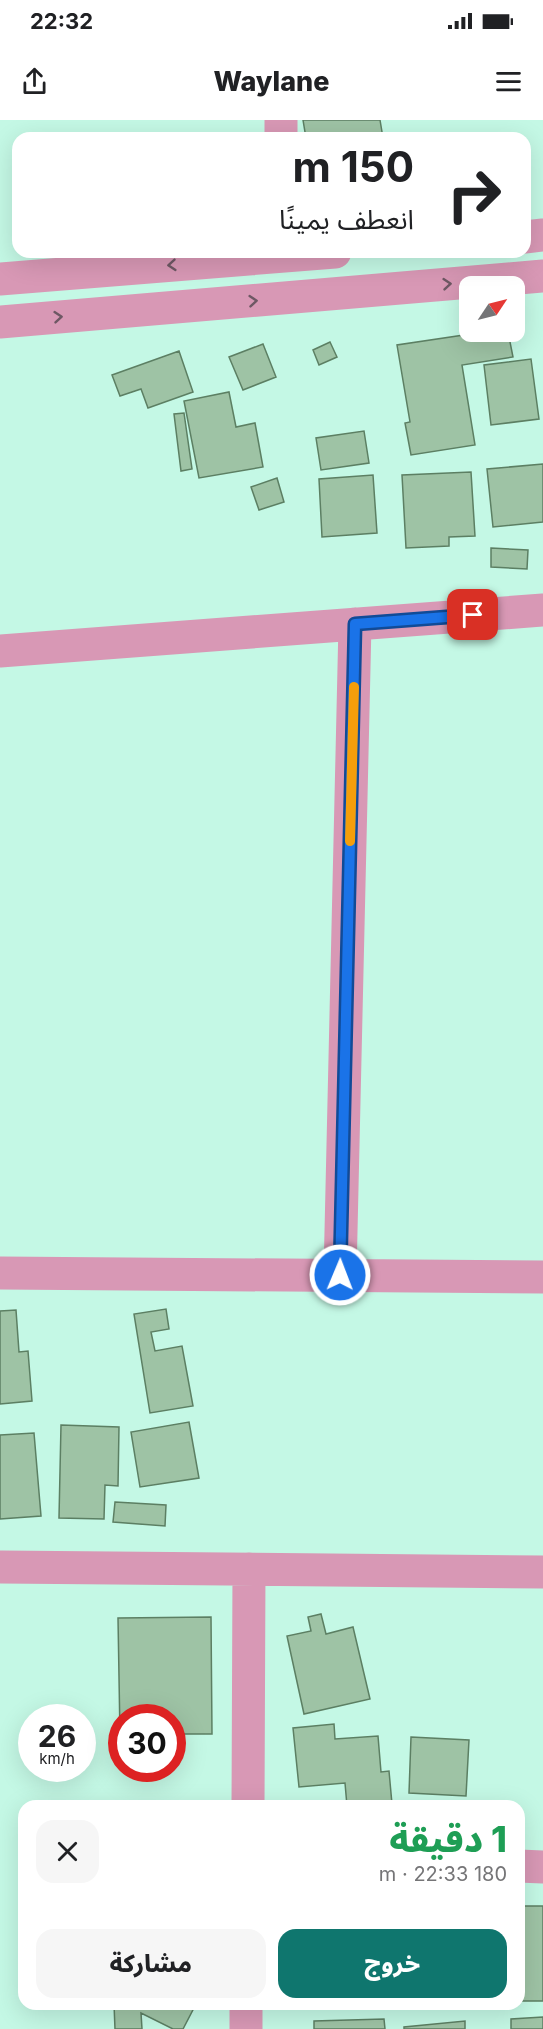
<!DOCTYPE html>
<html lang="ar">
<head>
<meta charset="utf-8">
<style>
  :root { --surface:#fff; --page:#f6f6f6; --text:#202124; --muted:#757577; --accent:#0f766e }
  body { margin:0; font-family:Inter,"Noto Sans Arabic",sans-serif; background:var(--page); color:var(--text); direction:rtl; height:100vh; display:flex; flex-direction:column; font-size:22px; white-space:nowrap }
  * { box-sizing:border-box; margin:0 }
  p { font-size:20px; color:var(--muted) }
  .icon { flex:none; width:33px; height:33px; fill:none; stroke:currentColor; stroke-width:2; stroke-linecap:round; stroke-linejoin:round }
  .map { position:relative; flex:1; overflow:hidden; direction:ltr }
  .details { position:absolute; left:18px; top:1680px; width:507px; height:210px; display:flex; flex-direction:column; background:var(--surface); border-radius:18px; box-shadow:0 6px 24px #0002; direction:rtl }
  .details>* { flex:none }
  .hud { position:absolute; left:12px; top:12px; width:519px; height:126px; border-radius:18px; box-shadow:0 6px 24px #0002; direction:rtl; background:#fff; color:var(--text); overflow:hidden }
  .needle { width:39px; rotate:55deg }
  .buttons { position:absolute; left:459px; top:156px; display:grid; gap:12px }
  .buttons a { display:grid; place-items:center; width:66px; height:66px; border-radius:12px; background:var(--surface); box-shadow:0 6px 24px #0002; font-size:30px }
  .speed { position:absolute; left:18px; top:1584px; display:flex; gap:12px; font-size:30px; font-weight:700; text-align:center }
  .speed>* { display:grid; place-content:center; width:78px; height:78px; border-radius:50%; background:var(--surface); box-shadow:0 6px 24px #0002; line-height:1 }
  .speed small { font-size:15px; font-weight:400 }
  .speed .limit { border:9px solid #d22; background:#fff; color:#111 }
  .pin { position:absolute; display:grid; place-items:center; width:51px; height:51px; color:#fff; margin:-26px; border-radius:12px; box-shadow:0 3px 9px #0006 }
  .me { position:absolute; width:66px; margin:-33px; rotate:1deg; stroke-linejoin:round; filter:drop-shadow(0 0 4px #0008) }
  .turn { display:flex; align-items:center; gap:21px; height:126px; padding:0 18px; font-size:27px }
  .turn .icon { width:78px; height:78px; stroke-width:2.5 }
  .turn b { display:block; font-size:42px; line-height:51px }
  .round { display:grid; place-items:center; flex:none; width:63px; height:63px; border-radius:18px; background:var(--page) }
  .summary { display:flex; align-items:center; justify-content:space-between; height:102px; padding:0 18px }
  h1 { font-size:36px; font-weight:800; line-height:45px; color:#1e9e55 }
  .button { display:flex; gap:12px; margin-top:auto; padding:12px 18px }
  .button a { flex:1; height:69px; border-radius:18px; background:var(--accent); color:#fff; font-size:24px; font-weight:800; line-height:69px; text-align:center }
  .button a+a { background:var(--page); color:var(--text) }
  .status { display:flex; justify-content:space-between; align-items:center; height:42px; padding:0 30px; background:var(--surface); direction:ltr }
  .status svg { height:16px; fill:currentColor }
  header { display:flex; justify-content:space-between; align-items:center; height:78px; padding:0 18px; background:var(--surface); font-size:27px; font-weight:800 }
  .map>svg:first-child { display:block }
  .building { fill:#9ec3a5; stroke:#5c7f63; stroke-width:1.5 }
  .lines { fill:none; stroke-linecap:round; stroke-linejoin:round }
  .minor { stroke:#d898b5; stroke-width:33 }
  .oneway { stroke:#6e5864 }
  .route-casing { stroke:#114b97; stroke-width:15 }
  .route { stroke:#1a73e8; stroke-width:10 }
  .slow { stroke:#f59e0b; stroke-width:10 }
</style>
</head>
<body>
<div class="status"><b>22:32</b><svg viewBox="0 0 49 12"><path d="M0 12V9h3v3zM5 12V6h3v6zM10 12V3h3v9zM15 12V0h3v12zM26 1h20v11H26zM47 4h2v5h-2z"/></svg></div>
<header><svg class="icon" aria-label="menu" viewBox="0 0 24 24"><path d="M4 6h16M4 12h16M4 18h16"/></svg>Waylane<svg class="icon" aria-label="share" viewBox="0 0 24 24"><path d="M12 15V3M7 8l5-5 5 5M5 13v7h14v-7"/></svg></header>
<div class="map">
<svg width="543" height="1909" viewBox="0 0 543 1909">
  <rect width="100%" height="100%" fill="#c4f8e5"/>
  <path class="building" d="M303 0H380L383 18H306Z
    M484 212H508L513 237 462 245 475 325 411 335 405 303 410 302 397 225Z
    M330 222 337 237 319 245 313 230Z
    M263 224 276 257 243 270 229 237Z
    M179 231 193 272 148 288 141 269 120 276 112 255Z
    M531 239 539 299 491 305 484 245Z
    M229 272 236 307 255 303 263 347 199 358 184 281Z
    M184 293 192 349 181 351 174 294Z
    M364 311 369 343 321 350 316 318Z
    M543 344V402L493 407 487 349Z
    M471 352 475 416 449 417V426L406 428 402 355Z
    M373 355 377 413 322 417 319 359Z
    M277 358 284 382 259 390 251 367Z
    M491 428 528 430 527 449 491 447Z
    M166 1189 169 1209 151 1212 155 1231 182 1226 193 1286 150 1293 134 1194Z
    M16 1190 19 1232 28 1231 32 1281 0 1284V1191Z
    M189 1302 199 1358 140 1367 131 1312Z
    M61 1305 119 1307 118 1366 105 1365 104 1399 59 1398Z
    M34 1313 41 1396 0 1399V1315Z
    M115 1382 166 1385 165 1406 113 1402Z
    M321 1494 326 1514 353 1507 370 1579 304 1594 287 1516 311 1511 308 1497Z
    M211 1497 212 1614H172V1598H122V1615H120L118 1498Z
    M334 1604 335 1619 378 1616 381 1652 389 1651 392 1684 347 1686 345 1663 299 1667 293 1608Z
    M411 1617 469 1620 466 1676 409 1673Z
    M519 1786H543V1881H520Z
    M114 1884H196L183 1909H173L141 1893 142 1909H115Z
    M543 1897V1909H511V1899Z
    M384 1899 385 1909H314V1901Z
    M465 1901V1909H404V1907Z"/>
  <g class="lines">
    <path class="minor" d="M281 18V0
      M525 117 543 115
      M0 159 335 132
      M0 202 543 156
      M0 531 543 490
      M0 1153 543 1157
      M340 1155 355 504
      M0 1447 543 1452
      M248 1686 249 1449
      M519 1746 543 1747
      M246 1909V1884"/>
  </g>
  <defs><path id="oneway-chevron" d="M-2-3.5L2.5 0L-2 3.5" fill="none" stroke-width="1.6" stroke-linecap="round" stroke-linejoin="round" transform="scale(1.5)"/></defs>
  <g class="oneway">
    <use href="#oneway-chevron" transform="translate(172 145) rotate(175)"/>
    <use href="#oneway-chevron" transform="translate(447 164) rotate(-5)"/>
    <use href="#oneway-chevron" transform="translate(253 181) rotate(-5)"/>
    <use href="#oneway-chevron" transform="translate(58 197) rotate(-5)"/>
  </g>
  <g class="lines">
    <defs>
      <path id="route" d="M340 1155 355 504 473 495"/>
    </defs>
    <use href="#route" class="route-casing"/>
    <use href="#route" class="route"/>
    <path class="slow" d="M350 721 354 567"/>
  </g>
</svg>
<div class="buttons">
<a><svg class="needle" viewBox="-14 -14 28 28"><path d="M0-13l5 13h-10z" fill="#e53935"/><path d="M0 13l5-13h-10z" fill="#757577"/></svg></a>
</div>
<div class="speed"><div>26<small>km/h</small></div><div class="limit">30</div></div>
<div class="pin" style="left:473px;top:495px;background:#d93025"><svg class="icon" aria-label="arrive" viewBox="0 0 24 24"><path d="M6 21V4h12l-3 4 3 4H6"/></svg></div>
<svg class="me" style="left:340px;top:1155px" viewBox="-20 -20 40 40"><circle r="17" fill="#1a73e8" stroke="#fff" stroke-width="3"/><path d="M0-11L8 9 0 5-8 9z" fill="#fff"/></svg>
<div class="hud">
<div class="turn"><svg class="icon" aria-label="right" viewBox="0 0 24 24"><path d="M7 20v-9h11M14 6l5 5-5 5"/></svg><div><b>150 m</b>انعطف يمينًا</div></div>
</div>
<section class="details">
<div class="summary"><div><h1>1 دقيقة</h1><p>180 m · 22:33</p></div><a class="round"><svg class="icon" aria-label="close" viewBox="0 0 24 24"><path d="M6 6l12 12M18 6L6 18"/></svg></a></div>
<div class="button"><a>خروج</a><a>مشاركة</a></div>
</section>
</div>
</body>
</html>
